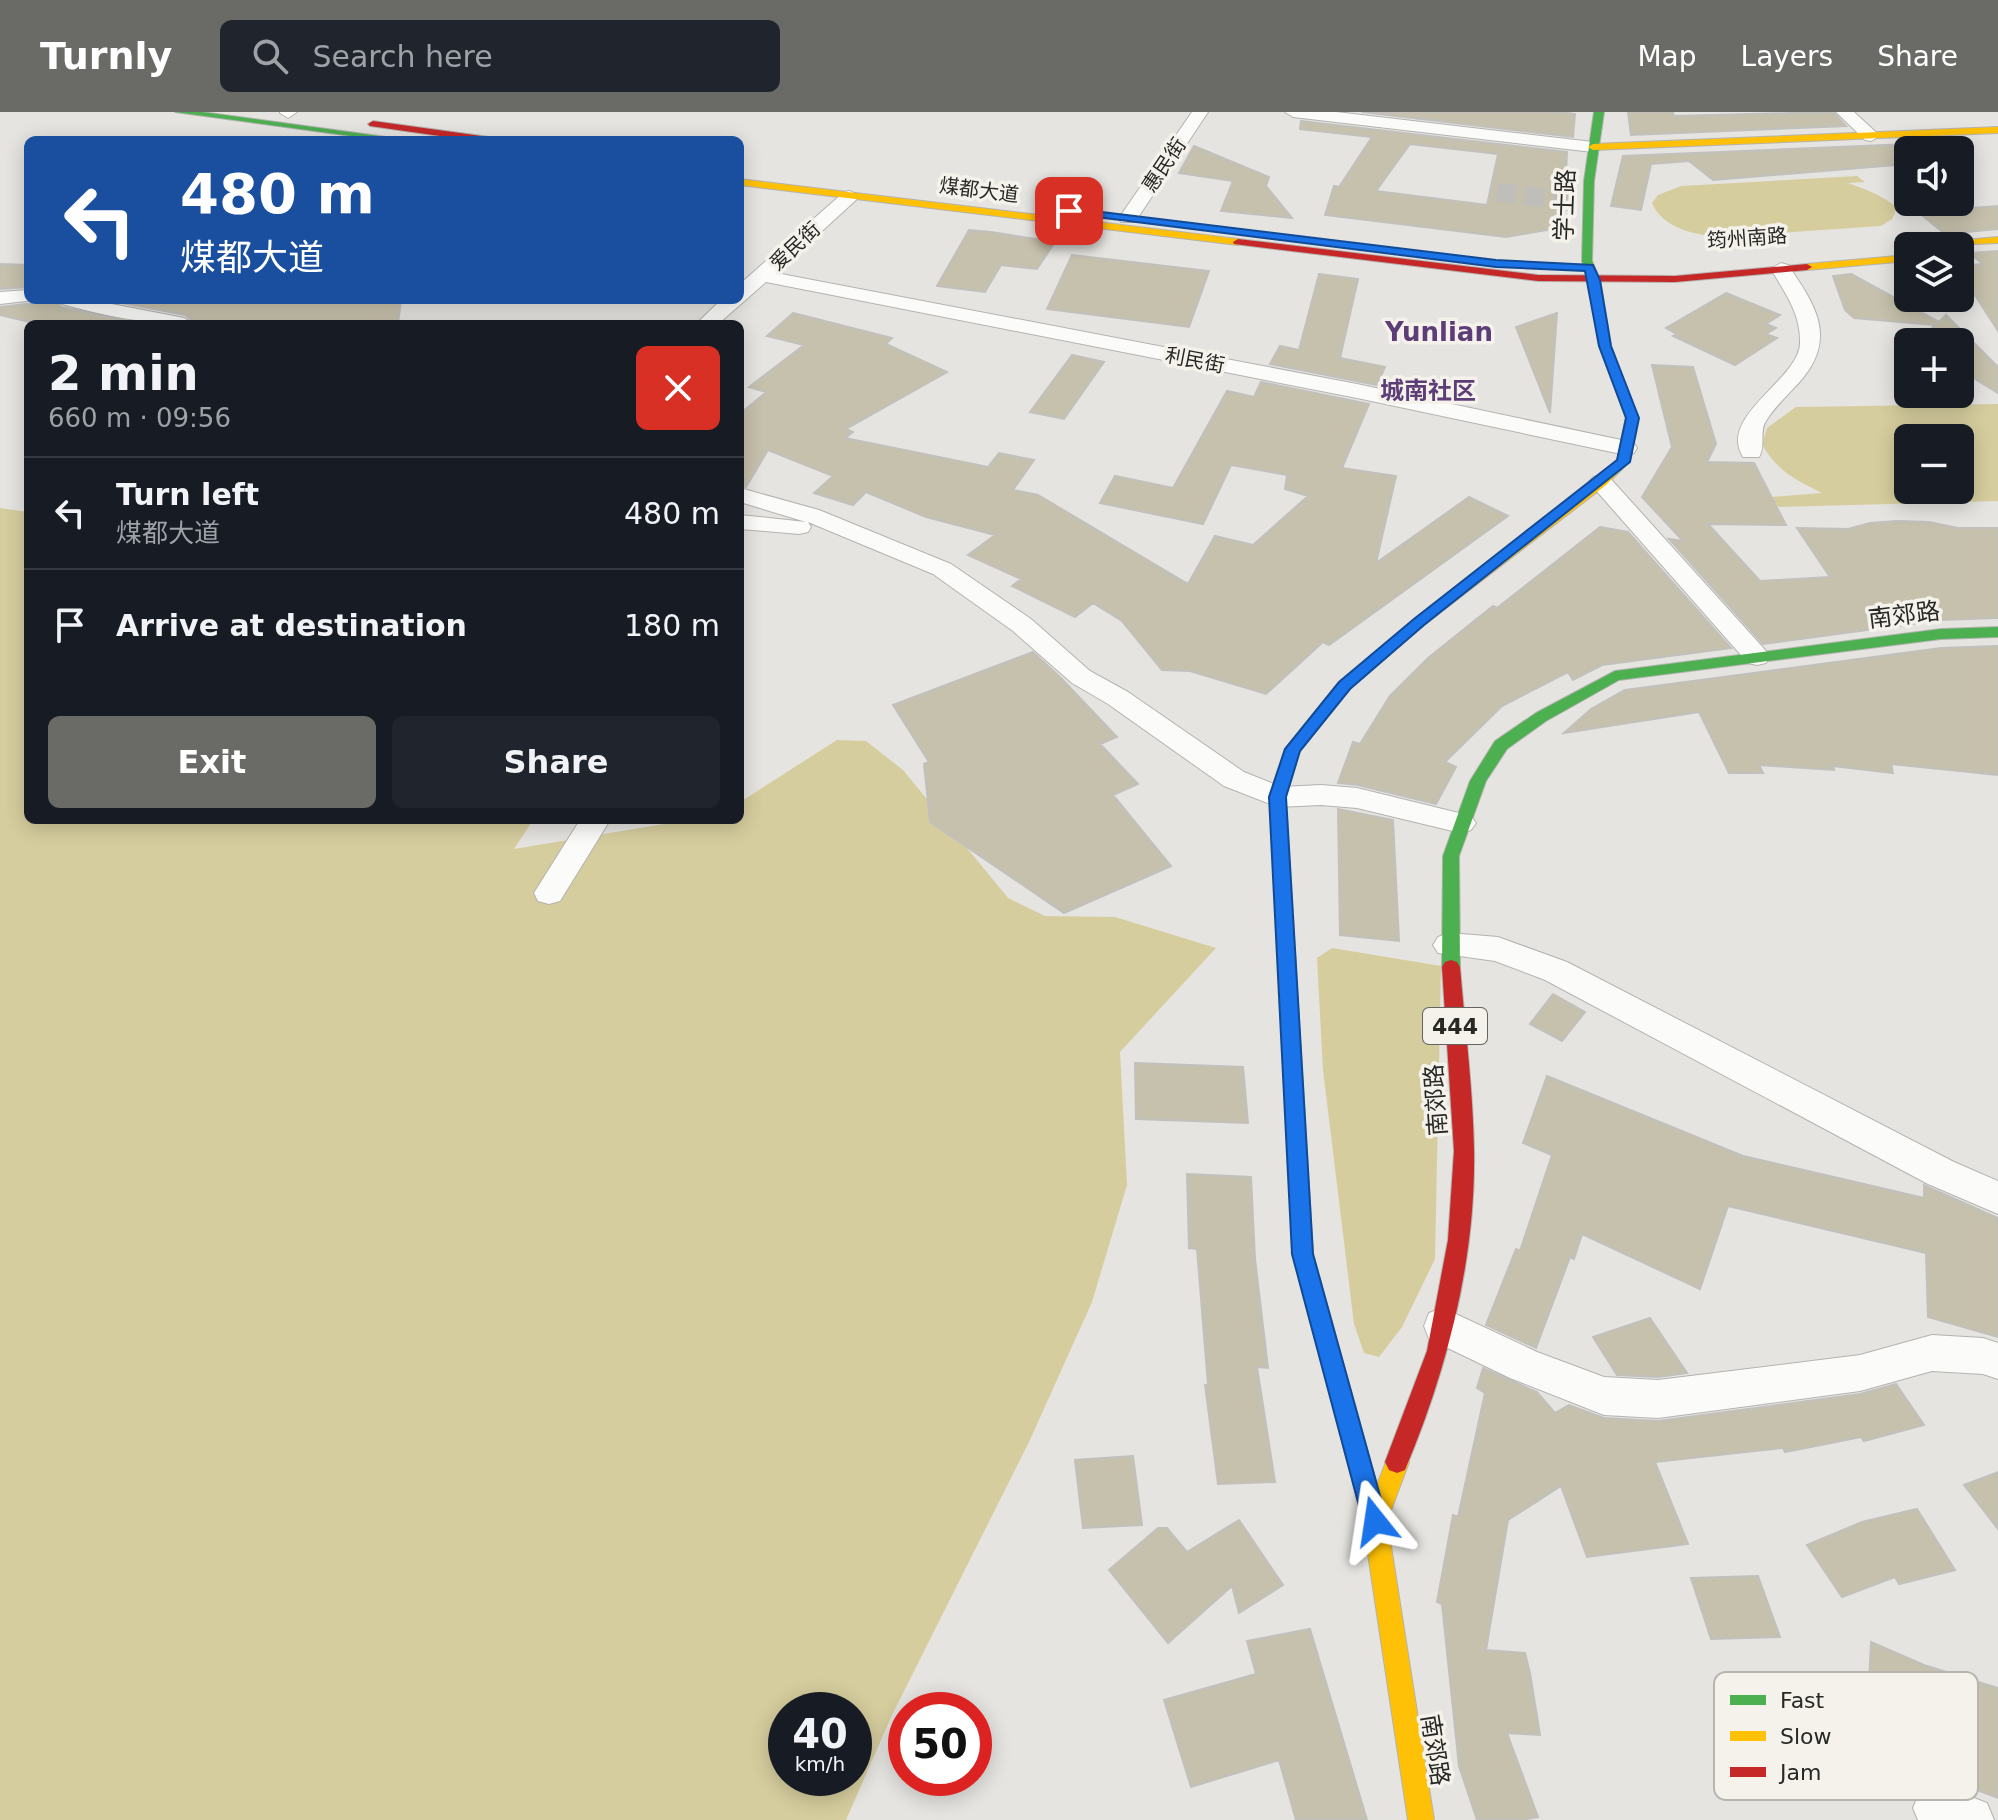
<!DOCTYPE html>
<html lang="en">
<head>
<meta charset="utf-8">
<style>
  :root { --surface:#171b24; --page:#20242c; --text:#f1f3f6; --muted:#9ea1a6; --line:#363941; --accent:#6a6a66 }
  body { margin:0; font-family:"DejaVu Sans","Noto Sans SC",sans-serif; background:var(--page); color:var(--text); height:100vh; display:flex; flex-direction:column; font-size:30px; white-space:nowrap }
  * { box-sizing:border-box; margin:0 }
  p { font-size:26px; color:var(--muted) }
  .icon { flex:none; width:44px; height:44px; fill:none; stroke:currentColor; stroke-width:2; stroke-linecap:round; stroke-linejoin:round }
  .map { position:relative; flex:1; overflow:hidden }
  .side { position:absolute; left:24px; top:208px; width:720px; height:504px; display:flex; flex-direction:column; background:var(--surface); border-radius:12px; box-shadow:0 4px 20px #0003 }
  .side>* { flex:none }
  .guide { position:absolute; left:24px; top:24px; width:720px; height:168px; border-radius:12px; box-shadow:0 4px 20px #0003; background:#1a4fa0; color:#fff; overflow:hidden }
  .buttons { position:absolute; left:1894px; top:24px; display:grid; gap:16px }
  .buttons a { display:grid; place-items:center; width:80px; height:80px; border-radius:12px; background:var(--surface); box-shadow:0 4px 20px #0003; font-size:40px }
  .speed { position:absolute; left:768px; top:1580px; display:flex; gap:16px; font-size:40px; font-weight:700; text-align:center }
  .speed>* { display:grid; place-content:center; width:104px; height:104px; border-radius:50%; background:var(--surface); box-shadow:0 4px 20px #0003; line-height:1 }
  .speed small { font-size:20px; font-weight:400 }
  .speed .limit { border:12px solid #d22; background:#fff; color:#111 }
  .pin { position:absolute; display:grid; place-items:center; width:68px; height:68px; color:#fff; margin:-34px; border-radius:16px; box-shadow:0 4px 12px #0006 }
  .me { position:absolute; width:88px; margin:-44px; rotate:345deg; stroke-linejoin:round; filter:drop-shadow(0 0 6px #0008) }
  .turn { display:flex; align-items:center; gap:28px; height:168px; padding:0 24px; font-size:36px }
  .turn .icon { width:104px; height:104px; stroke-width:2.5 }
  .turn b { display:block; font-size:56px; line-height:68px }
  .round { display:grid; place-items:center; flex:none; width:84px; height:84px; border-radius:12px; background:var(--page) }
  .overview { display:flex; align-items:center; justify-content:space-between; height:136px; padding:0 24px }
  h1 { font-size:48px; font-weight:600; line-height:60px }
  .primary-button { display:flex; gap:16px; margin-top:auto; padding:16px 24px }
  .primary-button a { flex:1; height:92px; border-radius:12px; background:var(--accent); color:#fff; font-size:32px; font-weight:600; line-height:92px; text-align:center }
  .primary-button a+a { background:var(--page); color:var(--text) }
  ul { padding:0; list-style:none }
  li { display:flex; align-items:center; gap:24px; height:112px; padding:0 24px; border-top:2px solid var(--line) }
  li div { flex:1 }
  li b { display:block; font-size:30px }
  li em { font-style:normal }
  header { display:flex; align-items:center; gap:48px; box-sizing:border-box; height:112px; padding:0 40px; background:var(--accent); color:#fff }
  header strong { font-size:38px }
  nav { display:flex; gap:44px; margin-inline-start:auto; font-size:28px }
  .search { width:560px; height:72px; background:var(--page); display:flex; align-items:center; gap:20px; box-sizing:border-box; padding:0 28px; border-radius:12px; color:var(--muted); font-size:30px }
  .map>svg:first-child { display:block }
  .green { fill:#d6cd9e; fill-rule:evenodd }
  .building { fill:#c6c1ac; stroke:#c1c0bd; stroke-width:2; fill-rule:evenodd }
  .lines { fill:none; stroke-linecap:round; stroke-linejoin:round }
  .street-tunnel { stroke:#bfbebb; stroke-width:19; stroke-dasharray:19 9; stroke-linecap:butt }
  .street-casing { stroke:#b4b3b0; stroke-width:2 }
  .fast-casing { stroke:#b4b3b0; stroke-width:2 }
  .slow-casing { stroke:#b4b3b0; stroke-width:2 }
  .jam-casing { stroke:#b4b3b0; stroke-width:2 }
  .street { fill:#fbfbfa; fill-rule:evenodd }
  .fast { fill:#4caf50; fill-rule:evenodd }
  .slow { fill:#ffc107; fill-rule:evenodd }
  .jam { fill:#c62828; fill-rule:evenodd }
  .route { fill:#1a73e8; stroke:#114b97; stroke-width:2 }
  .labels { text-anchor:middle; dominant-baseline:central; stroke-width:7; stroke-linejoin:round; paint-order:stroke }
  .far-street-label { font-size:20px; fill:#282825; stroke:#f4f2eb }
  .shield { fill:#f4f2eb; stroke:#656560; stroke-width:2 }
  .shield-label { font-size:22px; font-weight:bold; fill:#282825 }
  .street-label { font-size:24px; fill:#282825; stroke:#f4f2eb }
  .far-quarter-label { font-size:24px; font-weight:bold; fill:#5d3d78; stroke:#f4f2eb }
  .far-district-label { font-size:26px; font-weight:bold; fill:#5d3d78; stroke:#f4f2eb }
  .key { fill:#f4f2eb; stroke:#b7b5b0; stroke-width:2 }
  .key-label { font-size:22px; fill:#282825 }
</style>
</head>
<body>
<header>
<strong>Turnly</strong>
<div class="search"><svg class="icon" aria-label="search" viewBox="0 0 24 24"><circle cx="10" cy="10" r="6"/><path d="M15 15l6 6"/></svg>Search here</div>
<nav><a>Map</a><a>Layers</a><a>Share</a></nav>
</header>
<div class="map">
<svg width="1998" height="1708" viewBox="0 0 1998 1708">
  <rect width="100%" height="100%" fill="#e5e4e0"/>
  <path class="green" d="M1857 64 1865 70 1848 71C1867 78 1882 83 1897 96L1892 107 1881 114 1720 125C1695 123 1662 116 1652 91L1658 83 1681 74Z
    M1998 292V389L1779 395 1770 385 1822 381C1795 368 1776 358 1762 332L1767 316 1796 295ZM1908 326H1960V378H1908Z
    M0 396 28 400V708H533L514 737 688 708H740V690L837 628 866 629 903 658 1008 786 1045 804 1115 805 1216 836 1120 940 1127 1073 1092 1190 1029 1330 892 1603 846 1708H0ZM786 1598H854V1666H786Z
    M1332 836 1441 854 1435 1147 1402 1215 1379 1245 1364 1241 1354 1212 1323 958 1317 846Z"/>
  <path class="building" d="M1362 0H1560L1575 2 1573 25Z
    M1628 0H1673L1674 4 1833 0 1846 14 1631 23Z
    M1301 9 1567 40 1564 115 1506 125 1325 103 1334 74 1339 75 1372 25 1300 17ZM1410 32 1498 42 1487 93 1376 79Z
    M1908 32V52L1713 68 1689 49 1651 52 1641 98 1611 94 1623 44Z
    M1194 34 1269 65 1266 74 1292 106 1221 99 1233 69 1179 61Z
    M1998 94V117L1945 122 1918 100Z
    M969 118 991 120 1055 130 1037 157 1001 153 985 180 937 174Z
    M1998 139V219L1960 160V154L1983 152 1969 141Z
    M1072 143 1209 159 1189 215 1047 197Z
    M0 152 28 153V175L0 177Z
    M1319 162 1358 167 1340 246 1385 255 1377 273 1270 252 1280 234 1299 238Z
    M1851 162 1939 210 1946 203 1998 255V281L1975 267 1960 250V230H1942L1931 217 1935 213 1854 206 1845 198 1833 164Z
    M1726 181 1780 203 1766 212 1776 216 1766 222 1777 226 1735 253 1673 224 1677 222 1666 216Z
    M38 188H56L61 195 143 212H38L0 203V195L35 191Z
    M107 188H401L398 212H197L185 203Z
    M793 201 892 226 886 232 947 260 846 317 853 320 845 326 988 355 999 341 1034 348 1013 378 1038 383 1188 472 1215 424 1253 433 1308 384 1285 377 1287 363 1231 353 1203 412 1100 391 1115 364 1173 376 1227 279 1254 285 1261 270 1369 292 1342 356 1396 364 1376 451 1469 385 1508 404 1329 533 1323 530 1266 582 1190 559 1162 558 1122 509 1093 491 1075 505 1012 474 1021 467 968 443 995 423 926 405 866 380 853 393 814 381 833 364 768 338 746 375 740 373V302L766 280 749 275 804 233 767 224Z
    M1557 201 1550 301 1516 215Z
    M1072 243 1104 250 1064 307 1030 300Z
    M1652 253 1693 255 1716 332 1707 350 1754 351 1786 413 1708 412 1760 469 1830 465 1797 416 1848 417 1870 411 1897 409 1929 410 1958 416H1998V506L1941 508 1763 532 1669 427 1683 429 1642 385 1672 335Z
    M1600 415 1628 420 1731 536 1602 553 1573 568 1568 560 1502 594 1445 650 1456 655 1436 692 1358 673 1338 671 1353 630 1360 632 1390 584 1428 546 1493 494 1497 496Z
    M1998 534V663L1891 652 1893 661 1833 654 1834 658 1759 653 1763 661H1729L1699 600 1564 621 1591 597 1625 578 1941 536Z
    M1033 540 1060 565 1117 625 1100 632 1138 672 1113 683 1171 754 1064 801 930 710 924 652 929 650 893 593Z
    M1338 697 1393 708 1399 829 1340 823Z
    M1553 882 1585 900 1562 929 1530 912Z
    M1135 951 1243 955 1248 1011 1136 1007Z
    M1547 964 1743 1044 1924 1086V1073L1998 1106V1225L1928 1205 1926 1141 1728 1094 1700 1177 1582 1122 1574 1147 1570 1145 1536 1236 1486 1213 1516 1137 1520 1139 1552 1043 1523 1031Z
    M1187 1062 1251 1065 1255 1147 1268 1256 1257 1255 1275 1370 1218 1372 1205 1273H1208L1197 1137 1189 1136Z
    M1650 1206 1687 1261 1658 1265 1617 1263 1593 1225Z
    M1483 1256 1537 1280 1555 1301 1569 1293 1604 1306 1658 1309 1860 1282 1896 1272 1924 1313 1864 1329 1861 1325 1785 1340 1783 1336 1655 1350 1688 1432 1587 1445 1561 1374 1508 1408 1486 1538 1525 1541 1530 1561 1540 1623 1507 1621 1538 1705 1522 1708H1477L1459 1654 1442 1492 1437 1490 1453 1403 1458 1405 1485 1281 1477 1276Z
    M1133 1344 1142 1413 1083 1416 1075 1348Z
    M1998 1360V1417L1964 1373Z
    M1917 1397 1955 1458 1899 1472 1895 1465 1842 1485 1807 1433 1862 1410Z
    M1239 1408 1283 1473 1239 1501 1232 1474 1168 1531 1109 1458 1158 1416H1167L1187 1440Z
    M1758 1464 1780 1525 1711 1527 1691 1466Z
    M1310 1517 1367 1708H1296L1279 1648 1191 1675 1164 1588 1256 1562 1247 1529Z
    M1871 1530 1924 1553 1998 1576V1686L1866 1636Z"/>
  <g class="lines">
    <path class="street-tunnel" d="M1497 80 1569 89"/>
    <defs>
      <path id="street" d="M297 0 288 6 280 1V0Z
        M1192 0H1208L1135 110H1121L1119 106Z
        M1285 0H1336L1593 30 1602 35 1593 40 1293 5Z
        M1836 0H1854L1880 24 1871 29 1865 28Z
        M850 79 859 84 856 88 776 161 1357 272 1626 329 1634 331 1637 336 1634 341 1626 343 1357 286 766 170 718 212H696L721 188H740V172L844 80Z
        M1781 151 1788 153C1814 191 1837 224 1803 266 1791 280 1776 293 1766 309 1759 319 1766 334 1759 345H1743C1717 304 1800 267 1800 231 1801 202 1785 181 1771 157Z
        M28 178V188H35L0 192V180Z
        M59 188H91L184 206 194 212C148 212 107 205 62 192Z
        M1601 363 1609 365 1766 539 1770 545 1766 551 1757 553 1748 551 1593 375 1589 370 1593 365Z
        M740 376 819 398 951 452 1031 507 1090 559 1128 580 1244 660 1281 675 1321 673 1357 676 1471 704 1476 711 1471 718 1461 721 1357 696 1321 693 1278 695 1224 674 1108 592 1072 571 1013 519 933 462 808 410 811 415 808 420 799 422 740 417V403L806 410 740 390Z
        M580 708H610L560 789 549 792 538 789 534 781Z
        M1449 821 1498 825 1567 850 1954 1050 1998 1069V1102L1928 1072 1545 868 1495 849 1438 841 1433 833 1438 825Z
        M1443 1196 1537 1240 1604 1265 1658 1268 1860 1243 1932 1223 1983 1226 1998 1231V1267L1983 1262 1932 1259 1860 1279 1658 1306 1604 1303 1510 1266 1429 1227 1424 1214 1429 1201Z
        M1937 1672 1987 1691 1994 1708H1918L1913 1696 1920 1679Z"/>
      <path id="fast" d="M175 0H202L408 28H380Z
        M1594 0H1604L1594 69 1592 149 1600 168 1611 234 1638 306 1632 334 1626 338 1620 334 1626 306 1599 234 1588 168 1582 149 1584 69Z
        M1998 515V525L1941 527 1619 568 1546 609 1507 637 1486 669 1459 744 1460 855 1457 860H1445L1442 855 1443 744 1470 669 1495 629 1536 601 1615 559 1941 517Z
        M1280 719 1288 725 1313 1142 1387 1409 1383 1417 1375 1421 1367 1417 1363 1409 1293 1142 1272 725Z"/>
      <path id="slow" d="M1998 15V21L1593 38 1588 35 1593 32Z
        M740 67 1238 127 1243 130 1238 133 740 73Z
        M1998 125V131L1929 134 1934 131Z
        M1908 143V149L1807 158 1802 155 1807 152Z
        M1621 331 1632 334 1629 350 1606 373 1424 513 1349 577 1300 638 1286 685 1288 725 1286 729H1274L1270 685 1285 637 1339 571 1414 507 1596 367 1617 349Z
        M1397 1339 1405 1342 1409 1350 1387 1409 1434 1708H1408L1363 1409 1389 1342Z"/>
      <path id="jam" d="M373 9 489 25 494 28H468L370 14 368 12Z
        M1238 127 1538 163 1675 164 1807 152 1812 155 1807 158 1675 170 1538 169 1234 132 1233 130Z
        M1451 848 1457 850 1460 855C1465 916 1473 977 1474 1038 1476 1147 1447 1258 1405 1358L1397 1361 1389 1358 1385 1350 1427 1239 1448 1128 1454 1039 1442 855 1445 850Z"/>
    </defs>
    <use href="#street" class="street-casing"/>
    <use href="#fast" class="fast-casing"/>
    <use href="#slow" class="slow-casing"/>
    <use href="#jam" class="jam-casing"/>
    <use href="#street" class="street"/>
    <use href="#fast" class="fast"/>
    <use href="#slow" class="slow"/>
    <use href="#jam" class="jam"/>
  </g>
  <path class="route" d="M1069 96 1496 148 1593 153 1600 168 1611 234 1639 306 1630 350 1424 513 1350 577 1300 639 1286 685 1313 1142 1387 1409 1383 1417 1375 1421 1366 1417 1363 1409 1292 1142 1269 685 1285 637 1339 570 1414 507 1617 348 1626 306 1599 234 1585 159 1496 155 1065 101V97Z"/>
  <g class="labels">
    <g class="far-street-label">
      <text transform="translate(1164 53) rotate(-56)">惠民街</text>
      <text transform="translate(979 78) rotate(7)">煤都大道</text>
      <text transform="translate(1747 126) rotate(-4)">筠州南路</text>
      <text transform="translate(795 134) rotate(-43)">爱民街</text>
      <text transform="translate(1195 248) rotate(11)">利民街</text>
    </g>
    <rect class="shield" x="1423" y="896" width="64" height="36" rx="6"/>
    <g class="shield-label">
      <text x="1455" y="914">444</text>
    </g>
    <g class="street-label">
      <text transform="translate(1565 93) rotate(-88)">学士路</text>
      <text transform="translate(1904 503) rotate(-7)">南郊路</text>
      <text transform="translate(1436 988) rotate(-94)">南郊路</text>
      <text transform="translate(1435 1638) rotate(81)">南郊路</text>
    </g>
    <g class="far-quarter-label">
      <text x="1428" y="279">城南社区</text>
    </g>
    <g class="far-district-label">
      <text x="1439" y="220">Yunlian</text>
    </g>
  </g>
  <rect x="1714" y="1560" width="264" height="128" rx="12" class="key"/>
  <rect x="1730" y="1583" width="36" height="10" fill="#4caf50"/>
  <rect x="1730" y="1619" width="36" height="10" fill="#ffc107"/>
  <rect x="1730" y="1655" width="36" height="10" fill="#c62828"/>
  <g class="key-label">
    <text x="1780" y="1596">Fast</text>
    <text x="1780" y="1632">Slow</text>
    <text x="1780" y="1668">Jam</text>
  </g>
</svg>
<div class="buttons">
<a><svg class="icon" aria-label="sound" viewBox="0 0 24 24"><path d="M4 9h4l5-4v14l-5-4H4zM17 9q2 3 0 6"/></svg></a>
<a><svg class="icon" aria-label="layers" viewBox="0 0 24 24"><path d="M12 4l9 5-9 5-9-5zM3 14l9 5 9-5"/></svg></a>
<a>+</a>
<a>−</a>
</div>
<div class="speed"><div>40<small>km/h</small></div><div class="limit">50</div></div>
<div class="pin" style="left:1069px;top:99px;background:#d93025"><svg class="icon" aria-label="arrive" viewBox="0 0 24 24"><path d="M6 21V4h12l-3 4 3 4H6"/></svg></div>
<svg class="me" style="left:1375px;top:1409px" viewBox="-20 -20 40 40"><path d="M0-17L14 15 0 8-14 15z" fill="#1a73e8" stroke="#fff" stroke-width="4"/></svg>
<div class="guide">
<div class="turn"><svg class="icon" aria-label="left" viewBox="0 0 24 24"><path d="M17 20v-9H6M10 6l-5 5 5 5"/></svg><div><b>480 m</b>煤都大道</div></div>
</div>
<section class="side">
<div class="overview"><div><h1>2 min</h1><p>660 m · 09:56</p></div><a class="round" style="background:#d93025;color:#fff"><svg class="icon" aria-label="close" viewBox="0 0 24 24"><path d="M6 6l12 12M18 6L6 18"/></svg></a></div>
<ul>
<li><svg class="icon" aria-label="left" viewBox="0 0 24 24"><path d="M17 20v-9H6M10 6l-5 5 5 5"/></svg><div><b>Turn left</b><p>煤都大道</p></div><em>480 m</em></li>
<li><svg class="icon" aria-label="arrive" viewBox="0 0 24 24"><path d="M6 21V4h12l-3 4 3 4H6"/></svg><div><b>Arrive at destination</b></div><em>180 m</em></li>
</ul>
<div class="primary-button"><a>Exit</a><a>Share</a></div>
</section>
</div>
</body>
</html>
